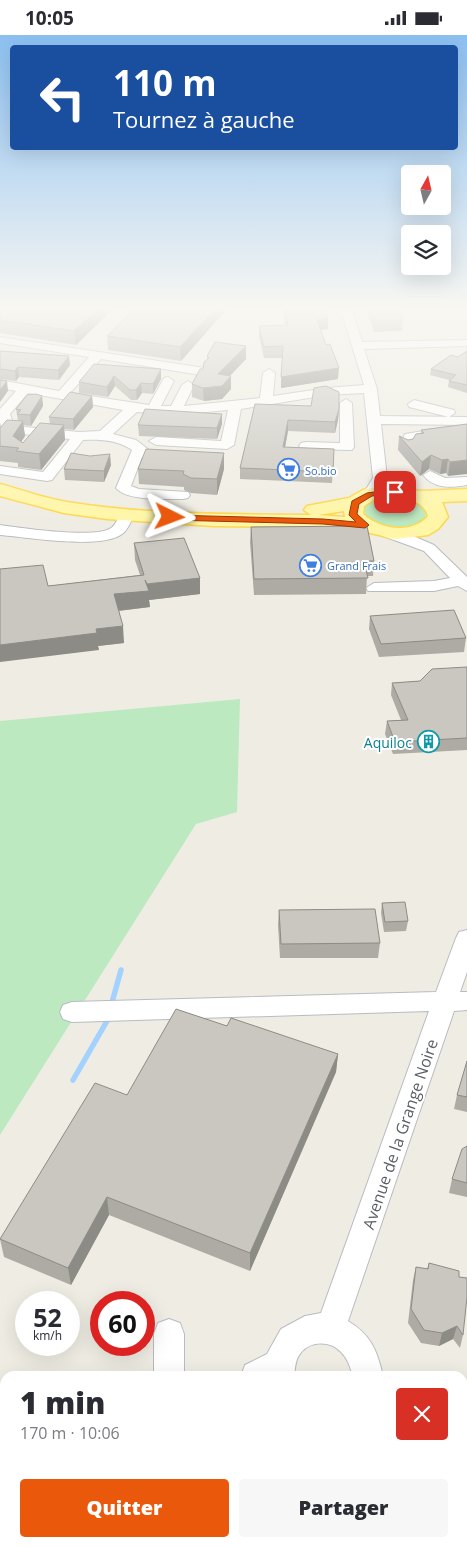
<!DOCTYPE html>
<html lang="fr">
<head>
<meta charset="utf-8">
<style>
  :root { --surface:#fff; --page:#f7f7f7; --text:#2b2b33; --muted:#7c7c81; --accent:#ea580c }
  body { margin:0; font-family:"Open Sans",sans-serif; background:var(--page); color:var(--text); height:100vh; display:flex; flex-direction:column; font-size:19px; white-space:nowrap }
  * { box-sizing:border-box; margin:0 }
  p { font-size:16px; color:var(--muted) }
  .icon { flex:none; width:28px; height:28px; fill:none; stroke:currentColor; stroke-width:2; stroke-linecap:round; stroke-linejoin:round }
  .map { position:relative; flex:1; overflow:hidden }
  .panel { position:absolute; left:0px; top:1336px; width:468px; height:176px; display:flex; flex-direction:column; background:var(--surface); border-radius:15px 15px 0 0; box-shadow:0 5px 20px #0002 }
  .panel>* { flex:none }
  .guide { position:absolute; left:10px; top:10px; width:448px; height:105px; border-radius:5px; box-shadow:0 5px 20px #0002; background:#1a4fa0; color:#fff; overflow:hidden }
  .needle { width:32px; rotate:8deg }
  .fabs { position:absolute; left:401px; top:130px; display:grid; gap:10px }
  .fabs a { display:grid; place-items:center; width:50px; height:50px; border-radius:5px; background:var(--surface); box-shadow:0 5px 20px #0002; font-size:25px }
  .speed { position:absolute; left:15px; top:1256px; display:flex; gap:10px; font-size:25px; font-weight:700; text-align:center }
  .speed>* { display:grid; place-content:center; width:65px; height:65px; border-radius:50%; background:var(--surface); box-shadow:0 5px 20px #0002; line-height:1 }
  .speed small { font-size:12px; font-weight:400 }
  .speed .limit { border:8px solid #d22; background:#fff; color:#111 }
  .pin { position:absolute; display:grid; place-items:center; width:42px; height:42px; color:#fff; margin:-21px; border-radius:10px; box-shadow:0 2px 8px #0006 }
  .me { position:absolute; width:55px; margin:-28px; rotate:93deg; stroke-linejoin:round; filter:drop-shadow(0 0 4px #0008) }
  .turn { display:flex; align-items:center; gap:18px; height:105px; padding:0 20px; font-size:22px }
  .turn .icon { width:65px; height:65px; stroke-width:2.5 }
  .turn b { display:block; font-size:35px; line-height:42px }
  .round { display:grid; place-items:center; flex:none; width:52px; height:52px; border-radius:5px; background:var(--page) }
  .head { display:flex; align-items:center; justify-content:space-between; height:85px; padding:0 20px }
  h1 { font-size:30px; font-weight:800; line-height:38px }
  .cta { display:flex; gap:10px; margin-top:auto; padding:10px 20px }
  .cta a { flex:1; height:58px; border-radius:5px; background:var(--accent); color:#fff; font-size:20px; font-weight:800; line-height:58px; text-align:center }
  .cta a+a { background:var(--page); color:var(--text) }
  .status { display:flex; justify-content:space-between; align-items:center; height:35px; padding:0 25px; background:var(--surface); direction:ltr }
  .status svg { height:14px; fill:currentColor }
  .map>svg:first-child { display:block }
  .green { fill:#bde9c0 }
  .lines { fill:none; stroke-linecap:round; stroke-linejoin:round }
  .stream { stroke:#a3d2ff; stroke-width:5.5 }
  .minor-casing { stroke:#b8bbc1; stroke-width:2 }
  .major-casing { stroke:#fed74d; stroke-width:3 }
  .minor { fill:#fff; fill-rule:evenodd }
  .major { fill:#fff6a8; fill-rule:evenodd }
  .wall { fill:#aeaba5 }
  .shaded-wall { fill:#8d8b86 }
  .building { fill:#cac7c0; stroke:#8d8b86 }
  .route { fill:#ea580c; stroke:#983908 }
  .labels { text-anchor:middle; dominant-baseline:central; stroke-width:4; stroke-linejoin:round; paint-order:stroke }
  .far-shop-label { font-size:11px; fill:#366cbe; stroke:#fff; text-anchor:start }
  .culture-label { font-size:14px; fill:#0d838f; stroke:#fff; text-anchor:end }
  .near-street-label { font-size:16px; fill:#5b5f65; stroke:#fff }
</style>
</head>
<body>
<div class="status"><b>10:05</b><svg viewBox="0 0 49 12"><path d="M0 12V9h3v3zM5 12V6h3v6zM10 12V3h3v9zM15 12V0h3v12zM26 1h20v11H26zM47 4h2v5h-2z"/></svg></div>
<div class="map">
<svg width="467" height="1512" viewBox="0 0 467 1512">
  <rect width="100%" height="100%" fill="#efede3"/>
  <path class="green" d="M382 463C398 463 419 461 426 478L425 483C409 497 382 494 366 482L364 472 368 468Z
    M240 664 237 777 196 789 0 1100V686Z"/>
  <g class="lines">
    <path class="stream" d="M111 971 121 935
      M73 1045 107 986"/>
    <defs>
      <path id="minor" d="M341 275H352L362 307 467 305V311L364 314 377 354 380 381 467 382V390L381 389 387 443 375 462H365L363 459 373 443 364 358 327 360 241 374 234 410 227 414 156 410 149 406 156 402 221 406 228 375 175 380 137 377 113 399 136 405 153 418 174 422 176 425 169 429 142 422 131 451 139 454 188 457 190 460 188 463 183 464C167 464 126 466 116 453L132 415C118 405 100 404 83 405L52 445 47 446 0 439V431L43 437 70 404 4 397 0 388V374L16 356 0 353V345L59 356 89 322 0 308V302L205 333 207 336 205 339 201 340 101 324 70 358 149 370 164 343 168 342 174 346 161 371H171L182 350 188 346 194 350 184 371 260 363 263 338 269 334 275 338 273 361 327 353 364 350ZM28 358 123 375 100 396 79 397 14 391 10 379Z
        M346 364 352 368 354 412 352 415 301 414 299 411 301 408 306 407 340 408V368Z
        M414 365 454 375 455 378 449 382 409 372 408 369Z
        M442 393 447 394 449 397 447 400 416 405 411 416 406 417 399 413 405 399Z
        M430 436 445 443 467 442V450C451 453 434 454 423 440Z
        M127 476 134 480C131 486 128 495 122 499 101 515 26 502 0 500V490C21 493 96 504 111 493 116 490 118 482 122 477Z
        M383 491 406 498 434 510 467 542V556L458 551 434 556H368L366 553 374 548 434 546 450 543 424 516 378 499 375 496Z
        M467 895V937L460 957H467V975L454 976 348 1286C371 1300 377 1315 383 1341H353C350 1332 348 1324 341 1317 329 1304 306 1306 298 1322 295 1328 295 1335 294 1341H241L245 1330 267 1319 281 1294 305 1281 321 1278 429 976 72 987 63 984 60 977 63 970 72 967 436 957 456 903 459 897Z
        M169 1284 180 1288 184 1299V1341H154V1299L158 1288Z
        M462 1357 467 1358V1390L462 1389Z
        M0 1382H5V1414H0Z
        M250 1508H284L283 1512H249Z"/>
      <path id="major" d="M0 449C22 455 44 463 67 467 147 480 230 479 311 480L304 475 307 471 349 463 363 455 382 451 421 456 467 454V466L442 467 448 482 438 494 428 500 396 504 362 496 323 492 214 491 107 484 64 478 0 461ZM396 463C410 464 424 467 428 481 412 500 379 494 363 479L364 471 375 464ZM344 476 345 482 318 480Z"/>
    </defs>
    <use href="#minor" class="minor-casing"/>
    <use href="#major" class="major-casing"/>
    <use href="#minor" class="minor"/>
    <use href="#major" class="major"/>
  </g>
  <path class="wall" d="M0 275H112L76 310 0 298Z
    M134 275H226L181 326 108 315 107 301Z
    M284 275 328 294 321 295 338 344 281 353 282 323H264L259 302V291L285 290 284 286Z
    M366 275H398L403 286 402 296 374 297Z
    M0 316 70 330 59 345 19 342 16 346 0 344Z
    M467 316V358L448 352 449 345 430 340 431 334 458 322Z
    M207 321 246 324 230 341 231 354 222 364 204 366 192 362V349L203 334 207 324Z
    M94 329 161 344 153 359 142 358 137 365H131L115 351 108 362 79 358V347Z
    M42 361 43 371 31 391 23 390 25 401 21 407 23 408 50 389 49 382 92 361 93 372 74 395 64 394 65 405 41 435 18 432V428L0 426V393L18 386 16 374Z
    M255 369 339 374 338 385 335 398 288 396 285 412 334 414 332 448 240 444V433Z
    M222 379V389L217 404 139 401 138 390Z
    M467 389 448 441 446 438 440 439 429 434 420 441 398 415 399 401 408 405 413 404 421 398V395Z
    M111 430 104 447 65 445 64 434Z
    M138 434H224L217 460 191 458 184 455V452L139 449Z
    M251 492 374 526 373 541H367L366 559 254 560 250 507Z
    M134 508 200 543V559L149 565 150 572 119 576 124 608 98 611 99 615 48 551 140 540 135 525Z
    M370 581 466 603 464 617 379 622 369 594Z
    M467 632V715L393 719 385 699 387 686 401 685 391 660 392 648 420 646Z
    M382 868 408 886 406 896 384 897 381 878Z
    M279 875 380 908 378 923H280L278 890Z
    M227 991 338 1019 336 1037 250 1236 109 1180 71 1250 4 1222 0 1204 127 1060Z
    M467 1026V1077L454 1074 457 1060Z
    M467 1111V1162L449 1158 452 1144Z
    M429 1228 459 1242 463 1300 460 1313 453 1304 439 1311 421 1308 408 1288 413 1245 416 1232 427 1234Z
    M0 1407H5V1486H0Z"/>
  <path class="shaded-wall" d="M98 275H112L76 310 74 296Z
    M214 275H226L181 326 180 312Z
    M328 283V294L317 295V285Z
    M246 311V324L220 351 231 341V354L222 364 204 366 203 353Z
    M69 321 70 330 59 345 58 335Z
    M18 332 19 342 16 346 15 336Z
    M339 333 338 344 281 353V342Z
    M161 334V344L153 359V349Z
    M114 341 115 351 108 362 107 352Z
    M7 346 8 356 0 367V355Z
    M141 348 142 358 137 365 136 355Z
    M42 361 43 371 31 391 30 380Z
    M92 361 93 372 74 395 73 384Z
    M339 374 338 385 335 398V387Z
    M222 379V389L217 404V393Z
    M288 385V396L283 423V412Z
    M23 386 25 401 17 413 13 401Z
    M64 390 65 405 41 435 39 419Z
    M224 418V434L217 460V444Z
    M110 419 111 430 104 447V436Z
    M431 420 429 434 420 441 422 427Z
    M448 424 446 438 440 439 442 425Z
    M467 425V439L448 441 450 427Z
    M200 543V559L149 565 150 572 116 576 114 559 147 549Z
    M123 591 124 608 98 611 99 615 0 627V610L96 594Z
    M338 1019 336 1037 250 1236V1218Z
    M107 1162 109 1180 71 1250 68 1233Z
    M457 1291 453 1304 439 1311 442 1298Z"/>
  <path class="building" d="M0 275H98L74 296 0 285Z
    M134 275H214L180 312 107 301Z
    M284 275H326L328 283 317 285 326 310 330 309 339 333 281 342 283 311 264 312 259 291 288 290Z
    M371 275H398L403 286H375Z
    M215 307 246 311 218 339 231 341 222 351 203 353 192 349 200 334H203L204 327 209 323 207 321Z
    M0 316 69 321 58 335 18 332 15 336 0 334Z
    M467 316V350L449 346 456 340 431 334 451 320 458 322Z
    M94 329 161 334 153 349 141 348 136 355H130L114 341 107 352 79 347Z
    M0 345 7 346 0 355Z
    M326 351 339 357V374L335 387 288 385 283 412 334 414 333 437 240 433 255 369 311 371 314 353Z
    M70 357 92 361 73 384 49 382Z
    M36 359 42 361 30 380 17 379 21 375 16 374 27 360Z
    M145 374 222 379 217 393 138 390Z
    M7 385 23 386 13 401 23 408 40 388 64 390 39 419 16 416 19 413 0 411V393Z
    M467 389V425L450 427 448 424 442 425 431 420 422 427 399 401 408 405 413 404 416 399 424 398 421 395Z
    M146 414 224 418 217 444 191 443 183 439 184 436 138 434Z
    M71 418 90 421 110 419 104 436 64 434Z
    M367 491 374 526H364L368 543 254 544 251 492Z
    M184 503 200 543 147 549 145 545 149 556 114 559 123 591 96 594 97 598 0 610V534L43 530 48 551 144 540 134 508Z
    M454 575 466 603 381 609 370 581Z
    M467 632V703L395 707 387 686 408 685 392 648 420 646 432 634Z
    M405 867 408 886 385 887 382 868Z
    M375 874 380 908 281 909 279 875Z
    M176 974 227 991 231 983 338 1019 250 1218 107 1162 68 1233 0 1204 95 1048 127 1060Z
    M467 1026V1062L457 1060Z
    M467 1111V1148L452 1144 462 1114Z
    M429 1228 459 1236V1242L467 1243V1262L463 1300 457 1291 442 1298 424 1295 411 1274 416 1232 428 1234Z
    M0 1407H5V1471H0Z"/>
  <linearGradient id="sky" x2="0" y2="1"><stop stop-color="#8cc0f1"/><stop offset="0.56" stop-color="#f8f7f2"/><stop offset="1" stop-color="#f8f7f2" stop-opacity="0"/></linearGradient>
  <rect width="467" height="487" fill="url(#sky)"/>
  <path class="route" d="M395 454 399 457 398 458 372 461 359 469 357 479 369 490 365 493 323 489 170 485 166 482 170 480 323 484 356 487 349 480 352 466 367 458Z"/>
  <defs>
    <symbol id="supermarket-ring" viewBox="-11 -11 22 22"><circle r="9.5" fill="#fff" stroke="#3f7fe0" stroke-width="1.5"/><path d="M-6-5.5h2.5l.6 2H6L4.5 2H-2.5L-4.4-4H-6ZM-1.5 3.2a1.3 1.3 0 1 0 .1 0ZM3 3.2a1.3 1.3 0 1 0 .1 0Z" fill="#3f7fe0"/></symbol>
    <symbol id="building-ring" viewBox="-11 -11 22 22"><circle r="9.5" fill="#fff" stroke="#0f9aa8" stroke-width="1.5"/><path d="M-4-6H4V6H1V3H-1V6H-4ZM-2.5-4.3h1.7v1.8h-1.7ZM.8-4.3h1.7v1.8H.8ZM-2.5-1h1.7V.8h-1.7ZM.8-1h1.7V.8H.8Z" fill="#0f9aa8"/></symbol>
  </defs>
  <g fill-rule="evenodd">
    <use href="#supermarket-ring" x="276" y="422" width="25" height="25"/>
    <use href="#supermarket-ring" x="298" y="518" width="25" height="25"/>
    <use href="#building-ring" x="416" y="694" width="25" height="25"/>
  </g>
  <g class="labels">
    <g class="far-shop-label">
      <text x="305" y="435">So.bio</text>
      <text x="327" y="530">Grand Frais</text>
    </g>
    <g class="culture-label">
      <text x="412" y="707">Aquiloc</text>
    </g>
    <g class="near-street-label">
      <text transform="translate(400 1099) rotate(-71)">Avenue de la Grange Noire</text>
    </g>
  </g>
</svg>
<div class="fabs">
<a><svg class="needle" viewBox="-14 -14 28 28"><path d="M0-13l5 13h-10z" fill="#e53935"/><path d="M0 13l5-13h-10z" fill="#7c7c81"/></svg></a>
<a><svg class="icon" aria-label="layers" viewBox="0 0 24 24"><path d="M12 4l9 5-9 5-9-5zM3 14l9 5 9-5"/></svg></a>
</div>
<div class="speed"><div>52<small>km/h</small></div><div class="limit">60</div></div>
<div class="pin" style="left:395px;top:457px;background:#d93025"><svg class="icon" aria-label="arrive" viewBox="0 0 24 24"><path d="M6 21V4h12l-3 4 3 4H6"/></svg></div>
<svg class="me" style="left:170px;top:482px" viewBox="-20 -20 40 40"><path d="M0-17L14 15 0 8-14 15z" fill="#ea580c" stroke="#fff" stroke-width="4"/></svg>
<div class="guide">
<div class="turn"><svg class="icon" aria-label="left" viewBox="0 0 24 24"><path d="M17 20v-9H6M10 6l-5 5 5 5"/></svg><div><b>110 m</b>Tournez à gauche</div></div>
</div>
<section class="panel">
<div class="head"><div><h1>1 min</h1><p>170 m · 10:06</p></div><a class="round" style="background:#d93025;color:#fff"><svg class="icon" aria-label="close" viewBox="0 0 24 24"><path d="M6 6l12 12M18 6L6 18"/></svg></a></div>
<div class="cta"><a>Quitter</a><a>Partager</a></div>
</section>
</div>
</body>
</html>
